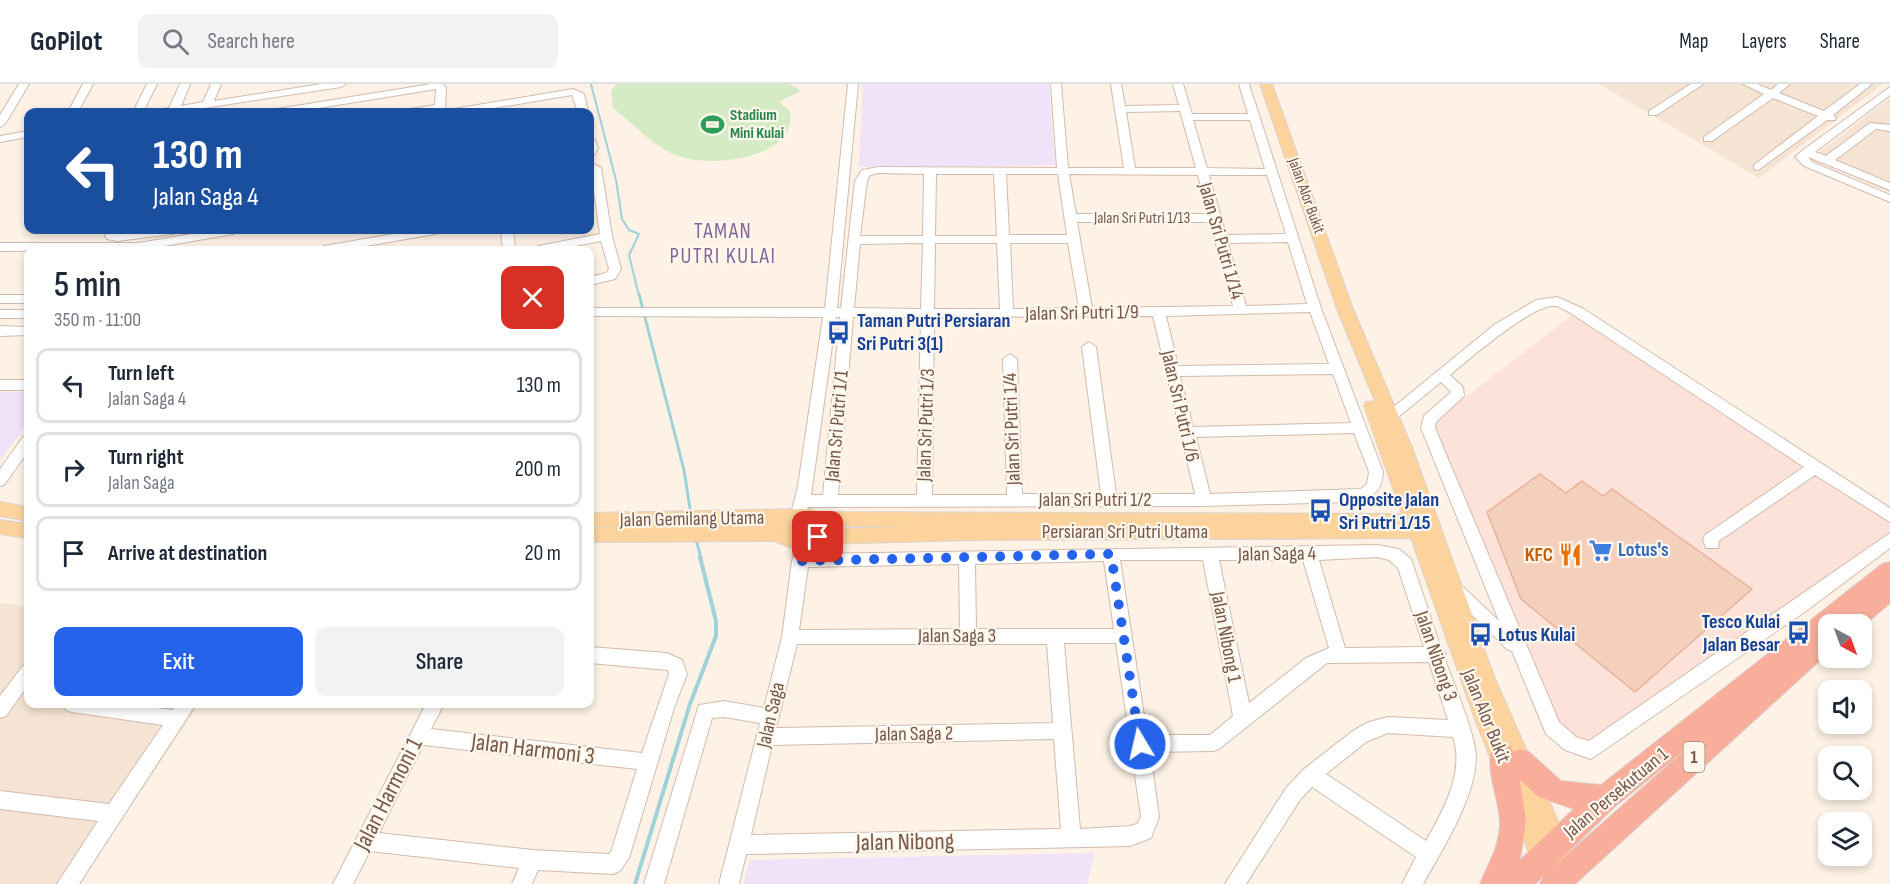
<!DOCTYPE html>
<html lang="en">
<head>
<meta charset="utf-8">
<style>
  :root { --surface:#fff; --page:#f2f2f3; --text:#1f2937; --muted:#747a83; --line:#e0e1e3; --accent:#2563eb }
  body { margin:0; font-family:"Sofia Sans Condensed",sans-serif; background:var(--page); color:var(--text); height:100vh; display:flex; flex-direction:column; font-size:22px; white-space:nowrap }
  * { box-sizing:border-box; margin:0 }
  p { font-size:20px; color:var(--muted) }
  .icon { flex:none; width:33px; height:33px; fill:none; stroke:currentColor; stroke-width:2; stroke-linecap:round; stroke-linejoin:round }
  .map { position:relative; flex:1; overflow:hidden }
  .details { position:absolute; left:24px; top:162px; width:570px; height:462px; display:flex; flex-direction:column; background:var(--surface); border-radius:12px; box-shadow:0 3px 9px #0003 }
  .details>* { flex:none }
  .top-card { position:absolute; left:24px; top:24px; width:570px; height:126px; border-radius:12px; box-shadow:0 3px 9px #0003; background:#1a4fa0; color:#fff; overflow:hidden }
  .needle { width:39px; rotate:139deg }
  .controls { position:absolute; left:1818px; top:530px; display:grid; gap:12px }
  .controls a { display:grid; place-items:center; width:54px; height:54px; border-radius:12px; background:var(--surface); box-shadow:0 3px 9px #0003; font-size:30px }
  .pin { position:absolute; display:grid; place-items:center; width:51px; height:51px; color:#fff; margin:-26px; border-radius:12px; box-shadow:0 3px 9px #0006 }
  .me { position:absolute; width:66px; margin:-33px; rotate:351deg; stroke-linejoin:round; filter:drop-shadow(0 0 4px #0008) }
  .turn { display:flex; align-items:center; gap:21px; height:126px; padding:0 30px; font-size:27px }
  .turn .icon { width:78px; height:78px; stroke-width:2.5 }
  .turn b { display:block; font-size:42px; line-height:51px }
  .round { display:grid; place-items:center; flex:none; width:63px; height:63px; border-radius:12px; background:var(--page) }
  .headline { display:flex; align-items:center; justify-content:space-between; height:102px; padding:0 30px }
  h1 { font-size:36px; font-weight:600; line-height:45px }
  .primary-button { display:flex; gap:12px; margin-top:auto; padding:12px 30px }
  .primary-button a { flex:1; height:69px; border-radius:12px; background:var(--accent); color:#fff; font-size:24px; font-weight:600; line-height:69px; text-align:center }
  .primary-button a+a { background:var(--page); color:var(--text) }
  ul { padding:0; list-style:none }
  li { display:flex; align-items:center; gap:18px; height:75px; margin:0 12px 9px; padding:0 18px; border:3px solid var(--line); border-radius:12px }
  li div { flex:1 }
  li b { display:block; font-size:22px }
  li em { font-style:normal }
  header { display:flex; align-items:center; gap:36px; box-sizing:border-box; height:84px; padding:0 30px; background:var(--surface); border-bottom:2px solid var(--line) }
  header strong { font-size:28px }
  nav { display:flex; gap:33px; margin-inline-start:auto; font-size:21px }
  .search { width:420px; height:54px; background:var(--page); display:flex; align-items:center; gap:15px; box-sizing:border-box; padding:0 21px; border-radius:12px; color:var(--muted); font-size:22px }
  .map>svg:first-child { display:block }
  .residential { fill:#f5e4d3 }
  .commercial { fill:#fde2d9 }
  .education { fill:#efe2f9 }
  .green { fill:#d5ebc3 }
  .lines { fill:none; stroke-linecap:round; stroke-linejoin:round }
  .stream-far2 { stroke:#9fd3d9; stroke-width:2 }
  .stream-far1 { stroke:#9fd3d9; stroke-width:3 }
  .stream { stroke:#9fd3d9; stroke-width:4 }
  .building { fill:#f3cfbc; stroke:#e6b49c; stroke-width:1.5 }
  .minor-casing { stroke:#d1bbae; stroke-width:2 }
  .major-casing { stroke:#dbd3d0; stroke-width:2 }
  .highway-casing { stroke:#dbd3d0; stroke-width:2 }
  .minor { fill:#fff; fill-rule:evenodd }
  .major { fill:#fcd39d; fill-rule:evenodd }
  .highway { fill:#f8ae9b; fill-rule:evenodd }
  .route { stroke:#2563eb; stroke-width:10; stroke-dasharray:0 18 }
  .labels { text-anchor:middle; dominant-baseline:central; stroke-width:4.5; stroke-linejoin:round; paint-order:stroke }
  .far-leisure-label { font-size:16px; font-weight:bold; fill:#27864d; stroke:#fff6ec; text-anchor:start }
  .far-street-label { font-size:16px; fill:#76574a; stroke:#fff6ec }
  .shield { fill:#fff6ec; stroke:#9f877b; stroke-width:1.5 }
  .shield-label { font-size:18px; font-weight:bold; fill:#76574a }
  .street-label { font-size:20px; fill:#76574a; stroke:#fff6ec }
  .transit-label { font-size:20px; font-weight:bold; fill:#164399; stroke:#fff6ec; text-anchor:start }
  .shop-label { font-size:20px; font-weight:bold; fill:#366cbe; stroke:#fff6ec; text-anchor:start }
  .food-label { font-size:20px; font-weight:bold; fill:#c56008; stroke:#fff6ec; text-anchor:end }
  .quarter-label { font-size:22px; letter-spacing:1.5px; fill:#85659a; stroke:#fff6ec }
  .near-street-label { font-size:24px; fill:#76574a; stroke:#fff6ec }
</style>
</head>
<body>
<header>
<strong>GoPilot</strong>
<div class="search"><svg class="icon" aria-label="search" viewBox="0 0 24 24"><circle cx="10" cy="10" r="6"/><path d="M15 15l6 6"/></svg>Search here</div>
<nav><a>Map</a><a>Layers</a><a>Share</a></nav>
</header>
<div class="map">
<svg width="1890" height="800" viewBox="0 0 1890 800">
  <rect width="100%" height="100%" fill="#fdf2e5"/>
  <path class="residential" d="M1599 0H1883L1759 94Z
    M1890 14V109L1812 74Z
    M0 519 28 523V620H199L78 800H0Z"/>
  <path class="commercial" d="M1574 230 1890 436V448L1785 526 1592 659 1573 655 1558 644 1433 338Z"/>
  <path class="education" d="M863 0H1049L1055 81 859 83Z
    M0 308H28V339L0 376Z
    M1095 769 1087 800H743L750 776Z"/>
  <path class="green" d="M616 0H790L801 7 779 18 790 27C799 77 702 86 671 69 650 59 631 38 613 24L611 7Z"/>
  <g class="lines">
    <path class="stream-far2" d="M591 0 616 96 622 135 629 146 639 150 629 171 639 212"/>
    <path class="stream-far1" d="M639 210 684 386 691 431
      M696 455 701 474"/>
    <path class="stream" d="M635 800 690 620 716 552V537L700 473"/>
  </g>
  <path class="building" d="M1540 390 1566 409 1582 397 1603 412 1612 405 1752 505 1635 608 1521 515 1487 428Z"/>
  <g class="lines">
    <defs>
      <path id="minor" d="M19 0H29L5 40 0 43V31Z
        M83 0H93L78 28H68Z
        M147 0H157L143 28H133Z
        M180 0H190L181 22 203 18 211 0H221L214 17 321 0H346L341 3 178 28H156L157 26 169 24Z
        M431 0H442L446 3 445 28H406L411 25 435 21 436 5 294 28H272L277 25Z
        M848 0H858L837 224H841L855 97 862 86 879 83 1057 84 1051 0H1061L1068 84H1124L1111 0H1121L1125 22 1179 21 1173 0H1183L1192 30H1248L1239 0H1249L1321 224 1383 388C1382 410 1369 416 1348 418L1204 422 808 423 805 430H795L792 426 798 402 823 233 590 232V224H825ZM1180 27 1196 84H1135L1126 28ZM1193 36H1250L1265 85 1207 84ZM879 89 924 90 923 152H860L867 97 870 91ZM936 90H994L997 152H935ZM1006 90H1058L1067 151H1009ZM1069 90 1198 91 1208 130H1076ZM1209 91H1267L1286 150 1226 151ZM1077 138H1210L1233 222 1092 224ZM1288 158 1307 220 1246 222 1228 159ZM923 159 921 225 854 224 860 160ZM935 159H997L1000 225H934ZM1010 159H1068L1079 224 1013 225ZM1310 228 1329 280 1178 282 1166 232ZM1153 232 1195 410H1116L1096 263 1089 258 1082 263 1101 410H1022L1017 275 1010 270 1003 275 1007 411H932L934 233ZM836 233H840L823 411H811ZM853 233H921L917 411H838ZM1333 290 1351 339 1193 343 1180 292ZM1354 349 1369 388 1367 400 1361 405 1210 410 1196 353Z
        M1691 0H1703L1657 31H1649V27Z
        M1743 0H1757L1771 6 1778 0H1790L1779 9 1824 27 1860 0H1872L1833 31 1836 34 1835 36H1827L1758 86 1754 85V81L1818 32 1773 14 1712 57H1704V53L1764 10Z
        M1890 3V11L1815 68 1826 72 1870 39 1890 41V47L1876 45 1835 76 1890 99V106L1808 73 1812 78 1890 111V118L1804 82 1795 73 1803 66Z
        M573 5 584 10 588 28H578L572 11 470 28H449L454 25Z
        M28 47V53L0 58V52Z
        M590 53 595 56 598 64 594 71 590 72Z
        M590 78 601 84 612 152 621 185 615 195 590 201V193L606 189 609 185 601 157 554 166H532L538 162 600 150Z
        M103 146H115L117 149 147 146H179L173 150 117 157 107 155Z
        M215 146H239L233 150 141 166 0 167V159H139Z
        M417 146H441L435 150 343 166H318L324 162Z
        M501 146H513L515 166H503Z
        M0 211H28V219H0Z
        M1557 213 1582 224 1890 424V438L1815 391 1719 457 1718 464H1706L1703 455 1705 451 1804 383 1572 230C1568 228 1561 223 1556 222 1535 218 1468 276 1450 291L1463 303 1464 312 1436 338 1435 344 1559 638 1576 653 1589 657 1890 449V464L1806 527 1591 675 1565 666 1546 650 1512 567 1507 565 1446 505 1448 500 1454 498 1460 500 1499 537 1421 344 1424 332 1451 308 1441 298 1386 343H1376L1374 339 1494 241 1536 216Z
        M0 226H28V234H0Z
        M0 242 28 243V251L0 252Z
        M0 296H28V306H0Z
        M28 352V367L5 400 0 402V385L23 353Z
        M1377 461 1399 465 1411 475 1441 564 1446 570 1444 573C1454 601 1470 636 1475 664 1482 704 1442 766 1423 800H1402L1416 773 1312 703 1300 716 1246 800H1225L1286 704 1304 685 1354 646 1369 638 1388 633 1448 636 1429 578 1327 579 1219 665 1213 667 1150 668 1159 733 1151 754 1130 762 746 770 739 800H719L760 639 724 633 712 634 664 800H644L699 621 724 617 764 624 782 553 792 477 796 464 802 463 808 464 810 470ZM1377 473 1389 476 1398 484 1424 563 1345 564 1319 476ZM1120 476H1203L1233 632 1210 651H1147ZM1219 476H1303L1329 564 1306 574 1249 619ZM1104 477 1114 545H976L975 480ZM959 480 960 545 799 546 808 483ZM1064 559H1116L1141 733 1137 740 1130 742 1080 745ZM797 560H1047L1053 639 776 644ZM1388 649 1453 653C1465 688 1443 727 1426 757L1326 690 1366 658ZM1054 655 1061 745 751 751 772 661Z
        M590 563 667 569 682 576 687 590 674 624 629 774 620 787 613 790 538 786 532 800H512L519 784 370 767 353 800H333L426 620H444L431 645 642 669 669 590 668 586 590 579ZM423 661 637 685 611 768 609 770 532 766 379 749Z
        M28 580V601L6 632 0 634V612L22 583Z
        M63 620H125L173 626 177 620H196L79 800H57L98 737 0 725V707L109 720 163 641 72 628 66 626Z"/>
      <path id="major" d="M1260 0H1272L1353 225 1413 366 1495 595 1573 771 1569 779 1559 782 1556 788 1548 792 1540 788 1530 772 1476 638 1411 454 973 456 821 460 801 467 774 457 590 458V444L632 443H590V429L810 425 817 428 1402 430 1364 322 1366 318 1375 317 1337 225ZM800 440H806L810 443 805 451 797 450 796 444ZM829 442 907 443 828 445Z
        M0 418 28 423V437L0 432Z
        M0 436 28 440V454L0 450Z"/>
      <path id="highway" d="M1890 478V519L1862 543V540H1828V569L1575 800H1540L1544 791 1535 800H1480C1489 778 1500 762 1500 737 1499 715 1484 683 1493 662L1502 659 1511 662 1513 668 1520 665 1529 668 1561 697 1601 701 1882 480ZM1692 660 1552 784 1614 723ZM1520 696 1539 713 1574 725 1520 776 1526 737Z"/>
    </defs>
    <use href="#minor" class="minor-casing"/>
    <use href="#major" class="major-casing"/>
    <use href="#highway" class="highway-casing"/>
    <use href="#minor" class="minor"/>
    <use href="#major" class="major"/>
    <use href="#highway" class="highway"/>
  </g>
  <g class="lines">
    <path class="route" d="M818 453 803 460 800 477 1111 470 1140 660"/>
  </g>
  <defs>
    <symbol id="stadium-bare" viewBox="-9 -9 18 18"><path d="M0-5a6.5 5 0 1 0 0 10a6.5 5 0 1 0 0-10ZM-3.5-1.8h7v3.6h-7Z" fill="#2e9e5b" stroke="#fff6ec" stroke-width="2.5" paint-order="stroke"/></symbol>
    <symbol id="bus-bare" viewBox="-9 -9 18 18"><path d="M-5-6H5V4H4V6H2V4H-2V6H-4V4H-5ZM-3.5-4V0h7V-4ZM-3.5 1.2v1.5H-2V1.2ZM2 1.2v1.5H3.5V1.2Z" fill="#1a4fb4" stroke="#fff6ec" stroke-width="2.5" paint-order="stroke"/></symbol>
    <symbol id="supermarket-bare" viewBox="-9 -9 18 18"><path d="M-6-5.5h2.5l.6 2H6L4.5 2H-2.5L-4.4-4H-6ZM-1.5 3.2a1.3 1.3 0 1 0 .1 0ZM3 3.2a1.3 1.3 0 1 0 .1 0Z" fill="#3f7fe0" stroke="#fff6ec" stroke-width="2.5" paint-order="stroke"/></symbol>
    <symbol id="restaurant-bare" viewBox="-9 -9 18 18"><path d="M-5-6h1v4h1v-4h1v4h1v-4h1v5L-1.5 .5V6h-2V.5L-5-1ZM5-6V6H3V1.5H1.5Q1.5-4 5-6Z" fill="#e8710a" stroke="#fff6ec" stroke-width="2.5" paint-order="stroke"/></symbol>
  </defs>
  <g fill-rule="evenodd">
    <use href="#stadium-bare" x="696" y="24" width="33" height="33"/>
    <use href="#bus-bare" x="822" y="232" width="33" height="33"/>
    <use href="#bus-bare" x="1304" y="410" width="33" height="33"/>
    <use href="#supermarket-bare" x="1584" y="450" width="33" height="33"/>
    <use href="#restaurant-bare" x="1554" y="454" width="33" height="33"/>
    <use href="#bus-bare" x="1782" y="532" width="33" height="33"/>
    <use href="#bus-bare" x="1464" y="534" width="33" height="33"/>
  </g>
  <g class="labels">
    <g class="far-leisure-label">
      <text x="730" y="31">Stadium<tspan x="730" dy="18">Mini Kulai</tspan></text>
    </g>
    <g class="far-street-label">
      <text transform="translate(1306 112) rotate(70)">Jalan Alor Bukit</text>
      <text x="1142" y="134">Jalan Sri Putri 1/13</text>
    </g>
    <rect class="shield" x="1683.5" y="658" width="21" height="30" rx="4.5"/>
    <g class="shield-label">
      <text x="1694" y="673">1</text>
    </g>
    <g class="street-label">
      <text transform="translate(1221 157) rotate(74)">Jalan Sri Putri 1/14</text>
      <text transform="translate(1082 229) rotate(-1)">Jalan Sri Putri 1/9</text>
      <text transform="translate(1180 322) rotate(77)">Jalan Sri Putri 1/6</text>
      <text transform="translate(926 341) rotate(-88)">Jalan Sri Putri 1/3</text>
      <text transform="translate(837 342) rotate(-85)">Jalan Sri Putri 1/1</text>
      <text transform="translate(1012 345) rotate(-92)">Jalan Sri Putri 1/4</text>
      <text x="1095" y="416">Jalan Sri Putri 1/2</text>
      <text transform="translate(692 435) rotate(-1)">Jalan Gemilang Utama</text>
      <text x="1125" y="448">Persiaran Sri Putri Utama</text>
      <text transform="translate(1277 470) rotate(-1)">Jalan Saga 4</text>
      <text x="957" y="552">Jalan Saga 3</text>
      <text transform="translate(1226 553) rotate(79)">Jalan Nibong 1</text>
      <text transform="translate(1436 572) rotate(71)">Jalan Nibong 3</text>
      <text transform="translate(771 631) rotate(-77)">Jalan Saga</text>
      <text transform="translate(1486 632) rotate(68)">Jalan Alor Bukit</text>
      <text transform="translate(914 650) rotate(-1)">Jalan Saga 2</text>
      <text transform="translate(1616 709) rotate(-40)">Jalan Persekutuan 1</text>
    </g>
    <g class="transit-label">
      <text x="857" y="237">Taman Putri Persiaran<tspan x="857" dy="23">Sri Putri 3(1)</tspan></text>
      <text x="1339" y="416">Opposite Jalan<tspan x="1339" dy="23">Sri Putri 1/15</tspan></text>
      <text x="1780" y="538" text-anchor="end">Tesco Kulai<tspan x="1780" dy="23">Jalan Besar</tspan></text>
      <text x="1498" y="551">Lotus Kulai</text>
    </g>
    <g class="shop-label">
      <text x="1618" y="466">Lotus's</text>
    </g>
    <g class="food-label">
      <text x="1553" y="471">KFC</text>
    </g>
    <g class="quarter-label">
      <text x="723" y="147">TAMAN<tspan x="723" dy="25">PUTRI KULAI</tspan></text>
    </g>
    <g class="near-street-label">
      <text transform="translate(533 665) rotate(7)">Jalan Harmoni 3</text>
      <text transform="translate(388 710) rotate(-63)">Jalan Harmoni 1</text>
      <text transform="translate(905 758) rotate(-1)">Jalan Nibong</text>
    </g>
  </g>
</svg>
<div class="controls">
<a><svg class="needle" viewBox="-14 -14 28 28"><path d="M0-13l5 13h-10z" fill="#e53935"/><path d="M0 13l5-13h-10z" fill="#747a83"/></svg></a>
<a><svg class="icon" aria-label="sound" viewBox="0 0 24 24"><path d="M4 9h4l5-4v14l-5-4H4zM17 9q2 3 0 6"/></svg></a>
<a><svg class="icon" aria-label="search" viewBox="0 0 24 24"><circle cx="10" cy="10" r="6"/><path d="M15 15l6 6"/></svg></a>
<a><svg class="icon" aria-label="layers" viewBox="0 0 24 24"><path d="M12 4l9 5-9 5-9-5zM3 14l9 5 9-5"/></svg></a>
</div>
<div class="pin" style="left:818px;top:453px;background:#d93025"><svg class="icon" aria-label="arrive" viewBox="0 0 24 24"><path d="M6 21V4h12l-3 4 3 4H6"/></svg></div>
<svg class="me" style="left:1140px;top:660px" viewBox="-20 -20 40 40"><circle r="17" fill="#2563eb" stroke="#fff" stroke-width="3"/><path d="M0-11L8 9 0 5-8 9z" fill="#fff"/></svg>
<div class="top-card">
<div class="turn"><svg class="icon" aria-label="left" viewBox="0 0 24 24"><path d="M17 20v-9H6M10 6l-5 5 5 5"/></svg><div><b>130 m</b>Jalan Saga 4</div></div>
</div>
<section class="details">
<div class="headline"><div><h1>5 min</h1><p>350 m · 11:00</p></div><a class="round" style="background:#d93025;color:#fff"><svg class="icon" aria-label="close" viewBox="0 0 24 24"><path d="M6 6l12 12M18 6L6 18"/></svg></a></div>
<ul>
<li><svg class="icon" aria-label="left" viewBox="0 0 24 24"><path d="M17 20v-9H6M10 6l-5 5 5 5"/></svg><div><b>Turn left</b><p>Jalan Saga 4</p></div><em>130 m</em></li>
<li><svg class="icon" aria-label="right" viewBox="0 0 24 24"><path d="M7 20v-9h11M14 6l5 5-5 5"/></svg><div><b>Turn right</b><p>Jalan Saga</p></div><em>200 m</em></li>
<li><svg class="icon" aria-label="arrive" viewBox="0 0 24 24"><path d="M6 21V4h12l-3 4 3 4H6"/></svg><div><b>Arrive at destination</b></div><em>20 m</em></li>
</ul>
<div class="primary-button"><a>Exit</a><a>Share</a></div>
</section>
</div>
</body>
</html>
